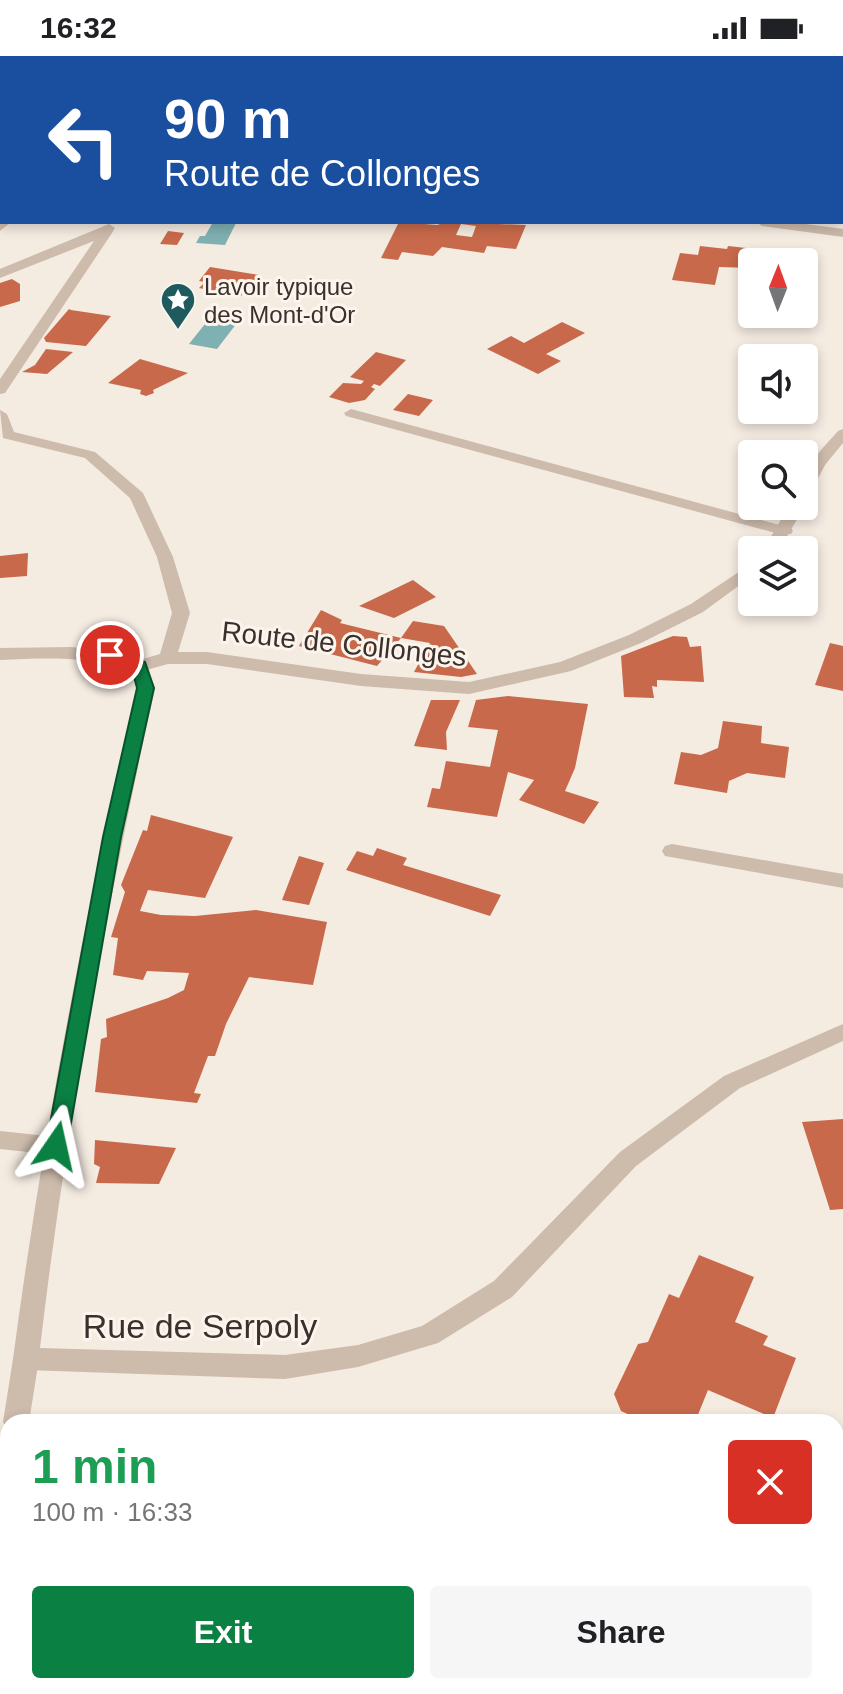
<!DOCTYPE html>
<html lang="en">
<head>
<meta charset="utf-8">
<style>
  :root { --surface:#fff; --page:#f6f6f6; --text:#202124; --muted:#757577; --accent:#0b8043 }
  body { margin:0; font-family:Arial,sans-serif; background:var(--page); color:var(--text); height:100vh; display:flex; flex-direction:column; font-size:30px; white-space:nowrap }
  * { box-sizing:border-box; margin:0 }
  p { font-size:26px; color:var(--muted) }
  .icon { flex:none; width:44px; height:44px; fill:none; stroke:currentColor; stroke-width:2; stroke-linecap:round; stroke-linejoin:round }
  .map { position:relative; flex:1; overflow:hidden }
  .drawer { position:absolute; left:0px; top:1358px; width:844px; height:280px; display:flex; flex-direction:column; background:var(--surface); border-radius:24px 24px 0 0; box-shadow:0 4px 12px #0003 }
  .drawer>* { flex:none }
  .guide { position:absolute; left:0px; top:0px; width:844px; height:168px; box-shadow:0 4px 12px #0003; background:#1a4fa0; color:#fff; overflow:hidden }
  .needle { width:52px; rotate:1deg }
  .buttons { position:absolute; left:738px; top:192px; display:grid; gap:16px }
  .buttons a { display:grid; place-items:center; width:80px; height:80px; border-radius:8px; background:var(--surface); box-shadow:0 4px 12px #0003; font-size:40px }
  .pin { position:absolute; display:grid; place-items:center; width:68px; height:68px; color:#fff; margin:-34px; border:4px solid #fff; border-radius:50%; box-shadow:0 2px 8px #0007 }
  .me { position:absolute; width:88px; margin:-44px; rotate:11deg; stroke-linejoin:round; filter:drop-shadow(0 0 6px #0008) }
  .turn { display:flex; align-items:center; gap:28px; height:168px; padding:0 32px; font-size:36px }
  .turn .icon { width:104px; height:104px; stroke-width:2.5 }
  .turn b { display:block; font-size:56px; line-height:68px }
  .round { display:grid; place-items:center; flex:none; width:84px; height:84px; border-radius:8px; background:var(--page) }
  .headline { display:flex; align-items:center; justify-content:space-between; height:136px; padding:0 32px }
  h1 { font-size:48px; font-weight:700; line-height:60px; color:#1e9e55 }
  .cta { display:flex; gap:16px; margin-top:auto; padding:16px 32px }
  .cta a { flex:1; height:92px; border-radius:8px; background:var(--accent); color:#fff; font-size:32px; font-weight:700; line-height:92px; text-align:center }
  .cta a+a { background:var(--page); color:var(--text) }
  .status { display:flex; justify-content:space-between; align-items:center; height:56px; padding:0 40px; background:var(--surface); direction:ltr }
  .status svg { height:22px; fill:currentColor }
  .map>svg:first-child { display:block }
  .water { fill:#7fb0b2 }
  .building { fill:#c8694b; fill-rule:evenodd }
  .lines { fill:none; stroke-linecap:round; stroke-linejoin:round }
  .service { fill:#cdbbac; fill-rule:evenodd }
  .minor { fill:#cdbbac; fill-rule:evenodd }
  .tertiary { fill:#cdbbac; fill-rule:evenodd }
  .route { fill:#0b8043; stroke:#07532c; stroke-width:2 }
  .labels { text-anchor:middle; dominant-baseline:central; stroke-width:6; stroke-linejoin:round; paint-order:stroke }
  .far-poi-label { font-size:24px; fill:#3b302b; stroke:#fbf5ee; text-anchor:start }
  .street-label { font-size:28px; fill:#3b302b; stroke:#fbf5ee }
  .near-street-label { font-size:34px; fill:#3b302b; stroke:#fbf5ee }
</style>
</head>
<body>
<div class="status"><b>16:32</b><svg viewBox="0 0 49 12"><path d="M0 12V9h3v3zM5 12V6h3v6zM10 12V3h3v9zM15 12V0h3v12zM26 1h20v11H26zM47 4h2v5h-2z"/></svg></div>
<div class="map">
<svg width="843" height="1638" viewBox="0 0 843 1638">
  <rect width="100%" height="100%" fill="#f4ebe1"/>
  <path class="water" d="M213 166 236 167 225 189 196 187 200 180H205Z
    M213 258 240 263 217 293 189 288Z"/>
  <path class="building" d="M399 166 437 169 447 166 526 169 516 193 487 190 484 197 442 191 433 200 402 196 398 204 381 202ZM461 168 476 170 472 181 456 179Z
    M168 175 184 177 177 189 160 188Z
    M700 190 727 193 728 190 772 195 770 206H752V212L719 211 715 229 672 224 680 197 698 199Z
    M210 211 259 219 241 240 212 238 215 235 199 232 205 226 199 225Z
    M12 223 20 228V245L0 251V227Z
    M69 253 71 254 111 260 86 290 46 286 44 282Z
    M562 266 585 277 546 298 561 305 538 318 487 293 511 280 524 287Z
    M46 293 73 296 47 318 22 316 35 309Z
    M376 296 406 304 380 330 374 328 371 331 375 333 365 344 349 347 329 341 343 327 361 328 364 325 350 321Z
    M140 303 188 317 153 334 154 337 146 340 140 338 141 334 108 327Z
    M408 338 433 344 419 360 393 354Z
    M28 497 27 520 0 522V500Z
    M413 524 436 541 394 562 359 550Z
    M321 554 342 564 340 567 401 582 413 565 444 570 477 618 461 621 414 616 430 587 401 582 377 610 299 590Z
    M673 580 687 581 690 591 701 590 704 626 657 624V631L652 630 654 642 624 641 621 600Z
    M830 587 843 590V635L815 629Z
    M508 640 588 648 575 712 565 735 599 746 584 768 519 744 534 724 508 716 497 761 427 751 432 732 440 733 446 705 490 711 498 674 468 671 476 644Z
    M431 644H460L446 676 447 694 414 690Z
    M723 665 762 670 761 687 789 691 785 722 747 717 729 725 727 737 674 728 681 696 701 699 718 692Z
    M151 759 233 781 205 842 148 834 140 855 161 859 195 860 256 854 327 866 313 929 249 921 226 968 215 1000H208L194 1037 201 1038 197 1047 95 1036 101 983 107 981 106 963 168 942 184 934 189 917 147 915 143 924 113 919 118 882 111 881 125 836 121 829 143 774 147 775Z
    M377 792 407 802 403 809 501 839 490 860 346 814 357 795 373 800Z
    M299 800 324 807 309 849 282 844Z
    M843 1063V1153L830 1154 802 1066Z
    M95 1084 176 1092 159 1128 96 1127 100 1111 94 1108Z
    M699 1199 754 1221 735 1266 768 1280 763 1289 796 1302 773 1362 708 1334 695 1366H645L621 1355 614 1338 638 1288 648 1286 669 1238 679 1242Z
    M836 1537 843 1545V1638H812L822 1630H836Z
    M481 1630H556L547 1638H487Z"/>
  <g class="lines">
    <path class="service" d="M0 163 11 166 0 175Z
      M756 166H791L843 173V181L762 170Z
      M351 353 791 472 793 475 791 478H779L346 360 344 357Z
      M672 788 843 818V832L665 800 662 795 665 790Z"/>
    <path class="minor" d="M189 0H201L188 2Z
      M109 168 115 172 112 177 5 337 0 338V323L94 185 0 222V213Z
      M0 354 7 358 14 376 95 396 143 437 173 501 190 557 178 596H207L361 618 469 626 560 606 629 579 691 548 752 507V520L703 556 641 587 571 615 469 638 361 630 207 608H168L139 616 130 610 133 606 160 598 172 557 157 501 130 442 85 402 3 382Z
      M843 373V387L825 409 810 438 804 440C804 408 818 398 838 375Z
      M804 449 805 450 779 494H763L789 450Z
      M0 1075 56 1081 64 1083 67 1090 64 1097 56 1099 0 1093Z
      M26 1292 35 1295 39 1303 29 1366H8V1375L3 1366 13 1303 17 1295Z
      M8 1405V1479L0 1482V1408Z
      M0 1607 8 1610V1630H15V1638H0Z"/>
    <path class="tertiary" d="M71 591 105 595 145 606 155 632C107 850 66 1070 40 1292L285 1299 358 1289 422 1270 494 1225 620 1096 724 1020 843 968V985L740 1032 636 1110 512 1241 438 1287 358 1311 285 1323 26 1314 17 1311 13 1303C43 1077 86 854 137 632L131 614C88 600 44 602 0 604V592Z"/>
  </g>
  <path class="route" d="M110 594 145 606 154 632 121 781 67 1090 64 1096 56 1098 49 1096 46 1090 103 781 137 632 132 613 105 603V596Z"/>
  <defs>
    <symbol id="sight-pin" viewBox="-11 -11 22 30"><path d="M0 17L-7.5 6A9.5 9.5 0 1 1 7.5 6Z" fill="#1f5a5e" stroke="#fbf5ee"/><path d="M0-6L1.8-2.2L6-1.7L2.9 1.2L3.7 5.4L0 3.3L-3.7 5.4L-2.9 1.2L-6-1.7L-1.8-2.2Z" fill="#fff"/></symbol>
  </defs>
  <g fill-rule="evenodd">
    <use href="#sight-pin" x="158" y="224" width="40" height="54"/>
  </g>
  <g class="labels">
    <g class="far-poi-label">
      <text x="204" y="230">Lavoir typique<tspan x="204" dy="28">des Mont-d'Or</tspan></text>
    </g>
    <g class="street-label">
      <text transform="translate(344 588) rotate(6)">Route de Collonges</text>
    </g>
    <g class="near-street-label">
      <text x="200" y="1270">Rue de Serpoly</text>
    </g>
  </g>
</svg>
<div class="buttons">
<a><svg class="needle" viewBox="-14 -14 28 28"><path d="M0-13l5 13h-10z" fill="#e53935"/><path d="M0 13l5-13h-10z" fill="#757577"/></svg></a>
<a><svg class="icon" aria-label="sound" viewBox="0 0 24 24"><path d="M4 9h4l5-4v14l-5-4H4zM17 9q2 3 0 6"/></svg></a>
<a><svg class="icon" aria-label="search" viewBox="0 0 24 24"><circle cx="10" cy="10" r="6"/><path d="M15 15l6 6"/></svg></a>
<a><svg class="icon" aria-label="layers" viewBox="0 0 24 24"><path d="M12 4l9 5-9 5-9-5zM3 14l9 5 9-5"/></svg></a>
</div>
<div class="pin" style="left:110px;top:599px;background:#d93025"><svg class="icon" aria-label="arrive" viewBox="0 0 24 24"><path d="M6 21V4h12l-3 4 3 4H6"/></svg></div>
<svg class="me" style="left:56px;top:1090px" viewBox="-20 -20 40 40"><path d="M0-17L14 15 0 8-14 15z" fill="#0b8043" stroke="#fff" stroke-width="4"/></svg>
<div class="guide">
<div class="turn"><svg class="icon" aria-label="left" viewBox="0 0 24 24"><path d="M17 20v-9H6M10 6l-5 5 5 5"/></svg><div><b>90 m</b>Route de Collonges</div></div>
</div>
<section class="drawer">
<div class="headline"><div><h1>1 min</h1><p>100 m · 16:33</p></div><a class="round" style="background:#d93025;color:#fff"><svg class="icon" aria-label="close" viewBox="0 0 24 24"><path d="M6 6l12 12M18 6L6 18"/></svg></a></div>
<div class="cta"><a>Exit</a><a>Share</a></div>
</section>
</div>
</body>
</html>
